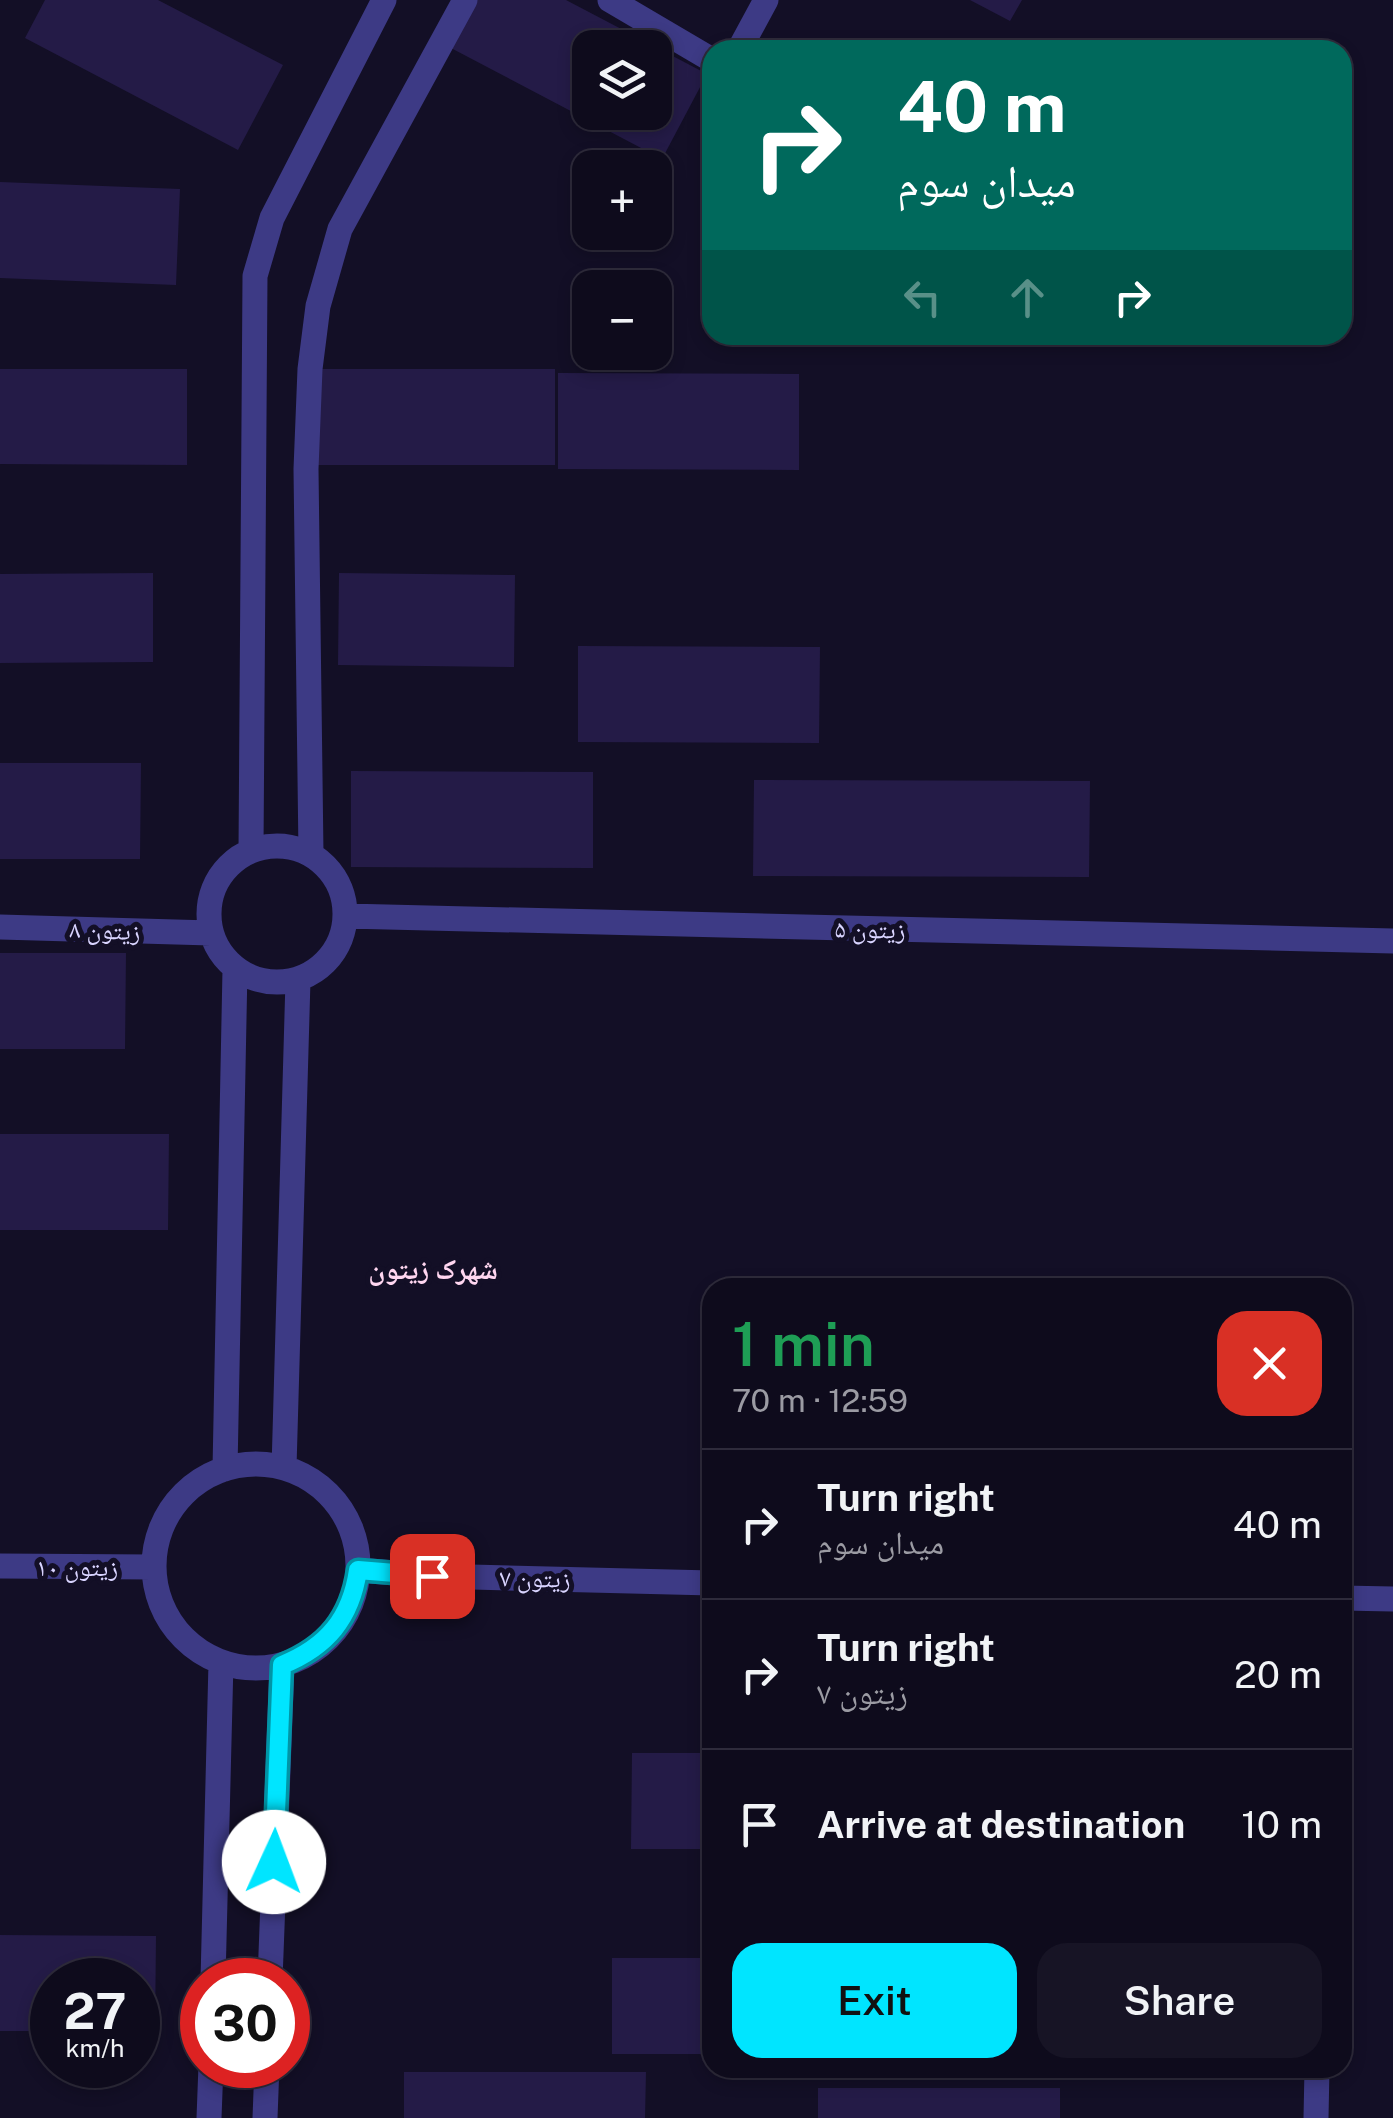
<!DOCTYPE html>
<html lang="en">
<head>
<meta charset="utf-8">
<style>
  :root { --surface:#0e0b1c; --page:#171425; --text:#f1f3f6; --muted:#9b9ba3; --line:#2e2b3b; --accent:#00e5ff }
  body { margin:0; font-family:"Public Sans","Noto Naskh Arabic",sans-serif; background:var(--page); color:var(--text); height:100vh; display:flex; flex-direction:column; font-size:38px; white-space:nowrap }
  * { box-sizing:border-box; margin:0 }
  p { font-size:32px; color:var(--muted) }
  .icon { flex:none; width:55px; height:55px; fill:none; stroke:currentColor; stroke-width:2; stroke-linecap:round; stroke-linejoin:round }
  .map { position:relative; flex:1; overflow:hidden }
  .panel { position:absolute; left:702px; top:1278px; width:650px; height:800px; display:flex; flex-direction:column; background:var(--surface); border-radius:30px; box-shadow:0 5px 15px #0003,0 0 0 2px var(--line) }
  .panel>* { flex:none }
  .guide { position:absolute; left:702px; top:40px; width:650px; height:305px; border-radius:30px; box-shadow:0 5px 15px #0003,0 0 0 2px var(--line); background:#00695c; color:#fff; overflow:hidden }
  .fabs { position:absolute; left:572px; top:30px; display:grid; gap:20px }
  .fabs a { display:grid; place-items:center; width:100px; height:100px; border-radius:20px; background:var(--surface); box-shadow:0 5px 15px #0003,0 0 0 2px var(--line); font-size:50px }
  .speed { position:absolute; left:30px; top:1958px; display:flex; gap:20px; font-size:50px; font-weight:700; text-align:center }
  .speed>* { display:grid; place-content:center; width:130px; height:130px; border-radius:50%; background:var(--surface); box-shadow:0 5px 15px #0003,0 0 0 2px var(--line); line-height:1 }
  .speed small { font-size:25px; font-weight:400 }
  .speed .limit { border:15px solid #d22; background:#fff; color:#111 }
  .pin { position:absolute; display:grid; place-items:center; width:85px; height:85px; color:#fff; margin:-42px; border-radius:20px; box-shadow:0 5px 15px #0006 }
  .me { position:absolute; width:110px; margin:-55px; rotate:2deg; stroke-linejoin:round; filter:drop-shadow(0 0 8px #0008) }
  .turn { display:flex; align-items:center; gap:35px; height:210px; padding:0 30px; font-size:45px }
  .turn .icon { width:130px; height:130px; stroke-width:2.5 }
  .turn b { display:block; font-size:70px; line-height:85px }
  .lanes { display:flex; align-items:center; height:95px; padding:0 30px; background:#0003; justify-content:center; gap:50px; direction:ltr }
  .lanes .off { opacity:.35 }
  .round { display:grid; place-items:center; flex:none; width:105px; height:105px; border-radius:30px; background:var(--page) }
  .headline { display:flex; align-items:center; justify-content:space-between; height:170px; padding:0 30px }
  h1 { font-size:60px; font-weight:600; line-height:75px; color:#1e9e55 }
  .cta { display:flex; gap:20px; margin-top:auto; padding:20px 30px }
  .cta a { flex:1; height:115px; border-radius:30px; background:var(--accent); color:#111; font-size:40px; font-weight:600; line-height:115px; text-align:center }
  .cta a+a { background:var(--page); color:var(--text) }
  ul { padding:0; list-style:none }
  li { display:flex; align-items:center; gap:30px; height:150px; padding:0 30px; border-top:2px solid var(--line) }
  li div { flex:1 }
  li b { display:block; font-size:38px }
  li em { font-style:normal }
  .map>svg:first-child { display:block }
  .building { fill:#241b47; fill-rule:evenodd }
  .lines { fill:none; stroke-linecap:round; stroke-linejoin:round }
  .minor { stroke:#3d3a85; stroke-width:25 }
  .route-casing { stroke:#0095a6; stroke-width:25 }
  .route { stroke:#00e5ff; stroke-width:18 }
  .labels { text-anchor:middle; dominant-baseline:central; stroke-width:10; stroke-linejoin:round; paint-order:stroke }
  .street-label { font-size:25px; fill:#d9d4ff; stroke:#130f26 }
  .neighbourhood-label { font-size:28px; font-weight:bold; fill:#ffd6f0; stroke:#130f26 }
</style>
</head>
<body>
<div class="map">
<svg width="1393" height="2118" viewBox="0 0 1393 2118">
  <rect width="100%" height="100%" fill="#130f26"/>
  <path class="building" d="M45 0H158L283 65 238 150 25 38Z
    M474 0H566L707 74 662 159 449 47ZM590 48H655V112H590Z
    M970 0H1022L1010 21Z
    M0 182 180 189 176 285 0 278Z
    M0 369H187V465L0 464Z
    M314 369H555V465H313Z
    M558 373 799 374V470L558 469Z
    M153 573V662L0 663V574Z
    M339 573 515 575 514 667 338 665Z
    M578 646 820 647 819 743 578 742Z
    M0 763H141L140 859H0Z
    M351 771 593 772V868L351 867Z
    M754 780 1090 781 1089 877 753 876Z
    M0 953H126L125 1049H0Z
    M0 1134H169L168 1230H0Z
    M632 1753H712V1849H631Z
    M0 1935 156 1936 155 2032H138V1980H52V2031H0Z
    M612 1958H712V2054H612Z
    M1038 2068H1279V2076L1038 2075Z
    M404 2072H646L645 2118H404Z
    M818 2088H1060V2118H818Z"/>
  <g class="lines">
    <path class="minor" d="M610 0 712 60
      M739 50 766 0
      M209 914a68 68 0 1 1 136 0a68 68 0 1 1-136 0Z
      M251 850 255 276 272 218 384 0
      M311 854 306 469 310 369 318 306 340 229 465 0
      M346 916 1393 941
      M0 927 211 933
      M154 1566a102 102 0 1 1 204 0a102 102 0 1 1-204 0Z
      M284 1468 298 980
      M225 1469 235 969
      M0 1566 153 1567
      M358 1570 432 1576 712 1583
      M1342 1598 1393 1599
      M213 1980 221 1662
      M270 1980 282 1665
      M209 2118 211 2065
      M265 2118 267 2065
      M1316 2118 1317 2068"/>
  </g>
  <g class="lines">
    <defs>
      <path id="route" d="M274 1862 282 1665C327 1647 351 1618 358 1570L432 1576"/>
    </defs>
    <use href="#route" class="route-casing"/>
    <use href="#route" class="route"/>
  </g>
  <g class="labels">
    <g class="street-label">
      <text transform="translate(870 929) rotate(1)">زیتون ۵</text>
      <text transform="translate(105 930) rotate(2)">زیتون ۸</text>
      <text x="77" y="1567">زیتون ۱۰</text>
      <text transform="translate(535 1578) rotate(1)">زیتون ۷</text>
    </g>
    <g class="neighbourhood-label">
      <text x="433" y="1268">شهرک زیتون</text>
    </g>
  </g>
</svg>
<div class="fabs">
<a><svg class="icon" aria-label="layers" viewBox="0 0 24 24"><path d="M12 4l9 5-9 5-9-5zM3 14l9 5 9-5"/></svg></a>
<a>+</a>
<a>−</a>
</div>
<div class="speed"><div>27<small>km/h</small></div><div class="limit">30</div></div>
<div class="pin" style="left:432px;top:1576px;background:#d93025"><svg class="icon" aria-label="arrive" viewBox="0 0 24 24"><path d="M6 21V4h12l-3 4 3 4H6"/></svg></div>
<svg class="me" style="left:274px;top:1862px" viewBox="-20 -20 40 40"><circle r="19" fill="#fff"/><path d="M0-13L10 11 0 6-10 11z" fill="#00e5ff"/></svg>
<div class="guide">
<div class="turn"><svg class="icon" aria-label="right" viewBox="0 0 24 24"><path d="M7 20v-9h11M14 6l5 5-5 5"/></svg><div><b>40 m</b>میدان سوم</div></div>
<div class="lanes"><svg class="icon off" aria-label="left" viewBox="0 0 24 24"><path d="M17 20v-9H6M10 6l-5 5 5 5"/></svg><svg class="icon off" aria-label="ahead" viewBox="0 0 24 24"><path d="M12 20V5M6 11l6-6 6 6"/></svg><svg class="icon" aria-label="right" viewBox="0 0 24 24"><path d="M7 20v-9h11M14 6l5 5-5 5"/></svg></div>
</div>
<section class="panel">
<div class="headline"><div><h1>1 min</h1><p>70 m · 12:59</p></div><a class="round" style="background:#d93025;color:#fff"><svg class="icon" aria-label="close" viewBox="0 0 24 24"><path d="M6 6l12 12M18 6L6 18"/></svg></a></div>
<ul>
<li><svg class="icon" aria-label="right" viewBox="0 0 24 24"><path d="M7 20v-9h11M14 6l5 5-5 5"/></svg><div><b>Turn right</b><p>میدان سوم</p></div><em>40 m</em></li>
<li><svg class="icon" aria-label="right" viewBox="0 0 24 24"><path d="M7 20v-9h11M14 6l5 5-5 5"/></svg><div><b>Turn right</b><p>زیتون ۷</p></div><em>20 m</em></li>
<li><svg class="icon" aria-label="arrive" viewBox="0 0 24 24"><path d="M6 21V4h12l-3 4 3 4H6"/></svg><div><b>Arrive at destination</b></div><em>10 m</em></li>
</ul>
<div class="cta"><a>Exit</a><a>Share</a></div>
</section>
</div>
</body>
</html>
